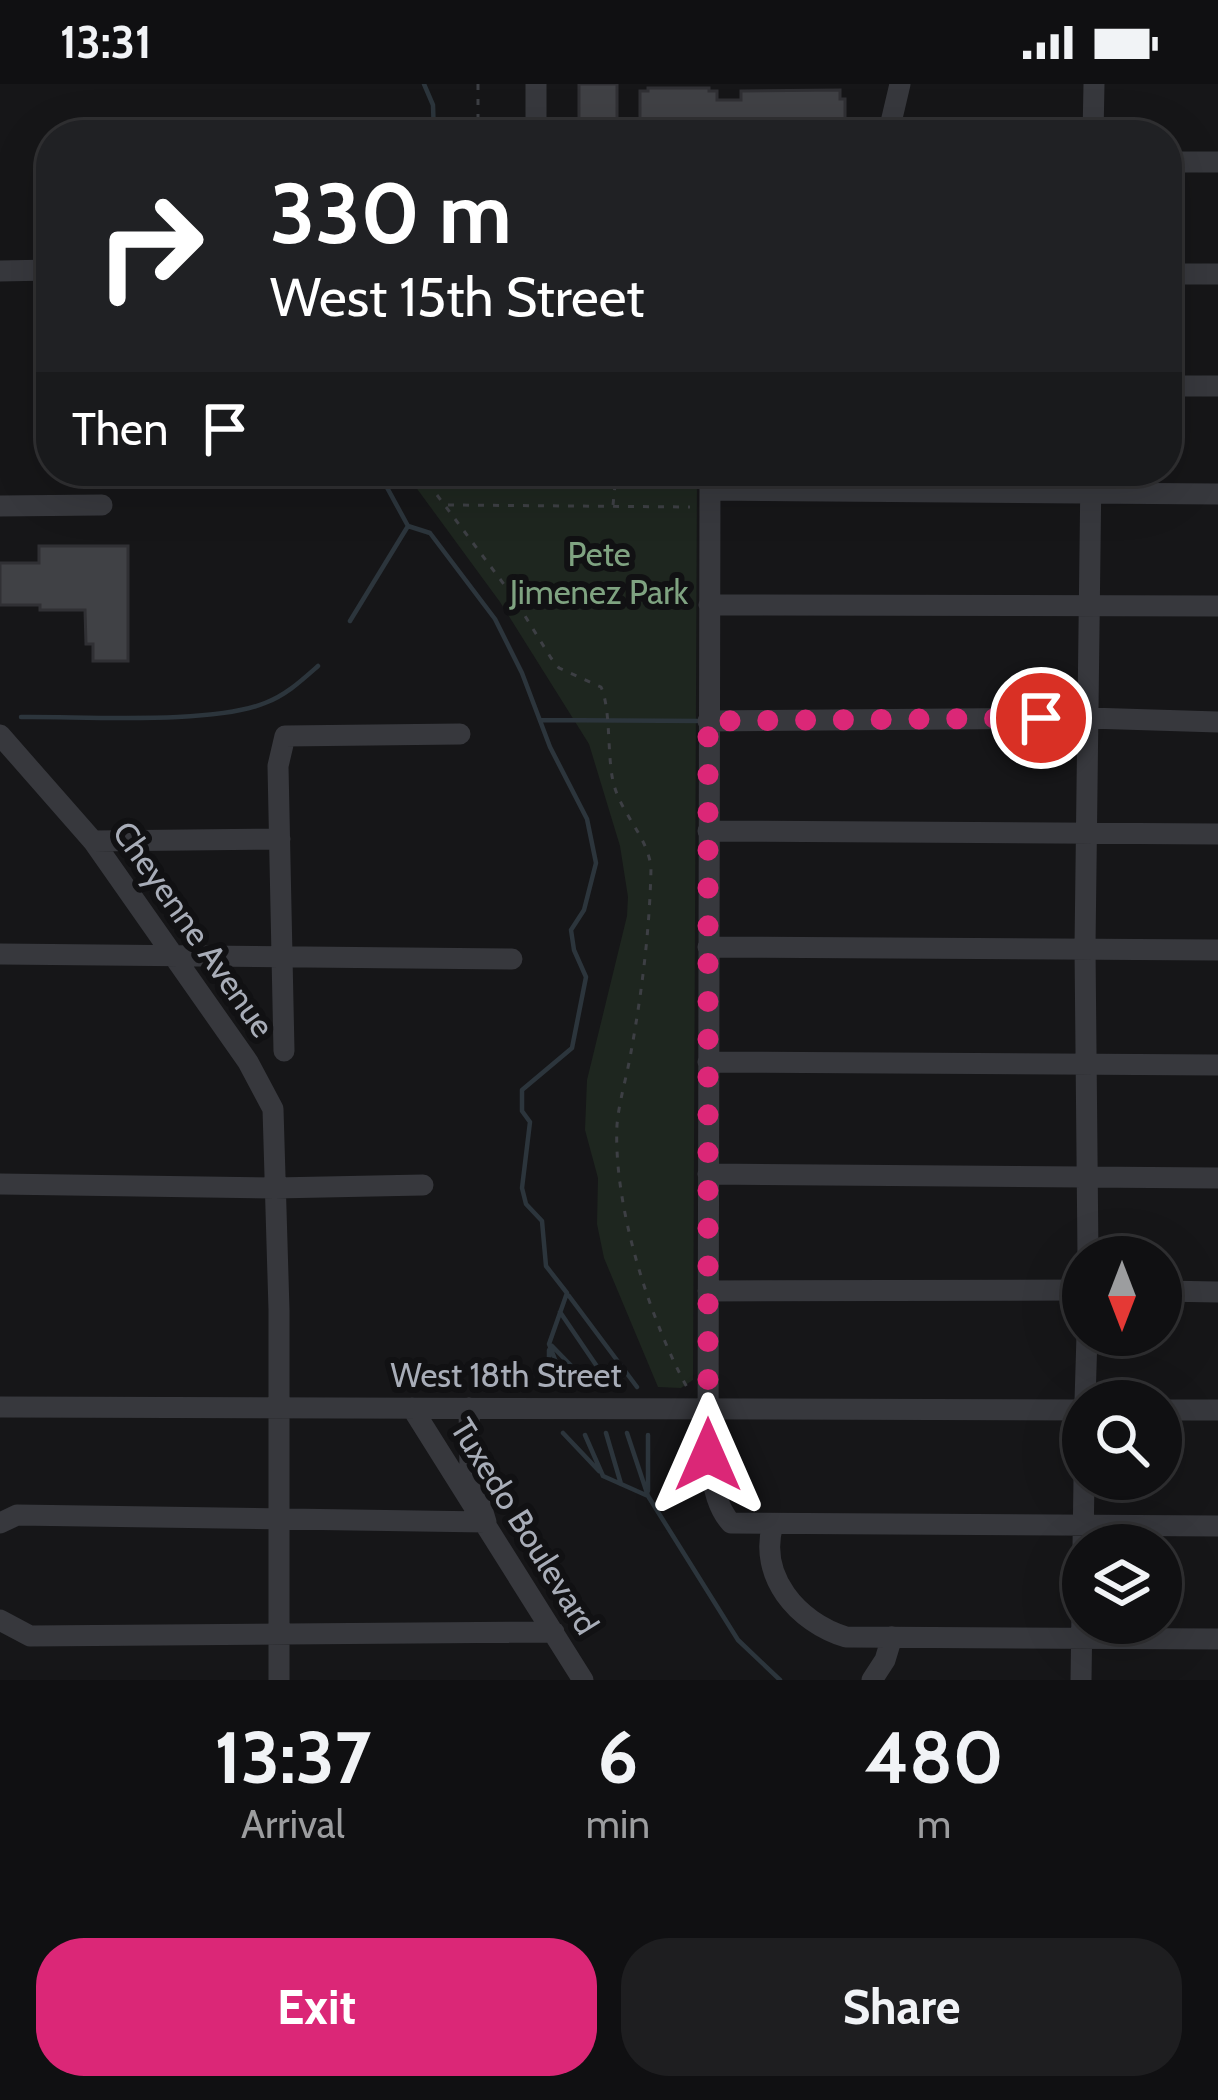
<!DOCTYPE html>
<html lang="en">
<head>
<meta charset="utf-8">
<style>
  :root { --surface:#101012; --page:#1e1e20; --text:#f1f3f6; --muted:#9c9d9f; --line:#303032; --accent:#db2777 }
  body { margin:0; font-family:Cabin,sans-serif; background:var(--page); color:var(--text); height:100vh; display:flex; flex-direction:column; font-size:45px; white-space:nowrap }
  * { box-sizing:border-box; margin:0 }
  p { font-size:39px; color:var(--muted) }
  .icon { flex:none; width:66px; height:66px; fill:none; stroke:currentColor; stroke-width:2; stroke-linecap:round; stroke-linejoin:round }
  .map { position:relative; height:1596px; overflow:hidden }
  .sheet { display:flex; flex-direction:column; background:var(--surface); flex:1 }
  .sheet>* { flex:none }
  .banner { position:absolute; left:36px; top:36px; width:1146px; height:366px; border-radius:48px; box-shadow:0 12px 48px #0002,0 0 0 3px var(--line); background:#202124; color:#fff; overflow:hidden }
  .needle { width:78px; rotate:180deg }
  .fabs { position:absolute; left:1062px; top:1152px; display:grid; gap:24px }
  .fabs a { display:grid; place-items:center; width:120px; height:120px; border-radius:50%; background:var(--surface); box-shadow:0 12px 48px #0002,0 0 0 3px var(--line); font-size:60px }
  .pin { position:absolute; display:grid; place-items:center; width:102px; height:102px; color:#fff; margin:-51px; border:6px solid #fff; border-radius:50%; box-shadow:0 3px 12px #0007 }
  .me { position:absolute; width:132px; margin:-66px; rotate:0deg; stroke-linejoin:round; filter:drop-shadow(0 0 9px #0008) }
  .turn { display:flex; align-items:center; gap:42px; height:252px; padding:0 36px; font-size:54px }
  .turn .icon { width:156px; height:156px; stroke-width:2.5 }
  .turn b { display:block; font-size:84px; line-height:102px }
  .then { display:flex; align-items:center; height:114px; padding:0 36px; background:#0003; gap:24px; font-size:45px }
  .eta { display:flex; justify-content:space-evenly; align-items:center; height:204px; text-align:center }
  .eta b { font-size:72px; font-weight:800; line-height:84px }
  .action { display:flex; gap:24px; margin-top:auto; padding:24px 36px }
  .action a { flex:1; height:138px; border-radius:48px; background:var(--accent); color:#fff; font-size:48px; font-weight:800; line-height:138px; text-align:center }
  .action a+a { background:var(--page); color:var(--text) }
  .status { display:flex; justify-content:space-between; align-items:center; height:84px; padding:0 60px; background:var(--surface); direction:ltr }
  .status svg { height:33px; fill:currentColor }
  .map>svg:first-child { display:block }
  .green { fill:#1e261f }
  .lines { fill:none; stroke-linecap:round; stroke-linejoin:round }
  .stream { stroke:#2c353c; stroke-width:4.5 }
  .building { fill:#404145; stroke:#303034; stroke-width:3 }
  .path { stroke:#3d3f44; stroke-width:3; stroke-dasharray:6 9; stroke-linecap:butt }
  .minor { stroke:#37383d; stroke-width:21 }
  .route { stroke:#db2777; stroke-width:21; stroke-dasharray:0 37.8 }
  .labels { text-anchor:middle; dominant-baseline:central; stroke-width:12; stroke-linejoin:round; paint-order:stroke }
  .park-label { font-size:33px; fill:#7fa381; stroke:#111113 }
  .street-label { font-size:33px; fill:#a8adb8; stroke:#111113 }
</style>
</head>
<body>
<div class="status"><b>13:31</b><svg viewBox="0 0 49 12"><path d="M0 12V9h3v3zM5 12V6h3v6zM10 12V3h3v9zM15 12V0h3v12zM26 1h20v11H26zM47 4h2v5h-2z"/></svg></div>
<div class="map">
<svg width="1218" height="1596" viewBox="0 0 1218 1596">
  <rect width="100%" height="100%" fill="#161618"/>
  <path class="green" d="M404 387H697L693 1296 681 1304 658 1303 604 1174 597 1140 598 1094 585 1046 587 996 627 832 628 813 620 762 589 660 500 518Z"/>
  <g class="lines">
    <path class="stream" d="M424 0 433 21 434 51
      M378 387 408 442 430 449 495 535 522 589 550 663 587 735 596 779 584 826 571 846 574 866 586 893 572 964 522 1006V1027L530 1038 522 1104 526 1120 542 1137 546 1182 567 1209 549 1260 566 1304
      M350 537 408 442
      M21 633C82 632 212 641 265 619 286 611 301 597 318 582
      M540 636 702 637
      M569 1212 637 1303
      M560 1228 611 1303
      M552 1262 590 1301
      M549 1266V1301
      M563 1349 599 1387
      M606 1349 621 1400
      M627 1349 648 1412
      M585 1351 603 1392 648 1412 738 1556 780 1596
      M648 1351V1407"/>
  </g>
  <path class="building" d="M579 0H617V51H579Z
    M648 4H709V7H717V16H741V7L840 6V15H845V37H840V45L741 46V37H717L709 39V43H648V39H640V7H648Z
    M39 462H128V577H93V560H86L85 526H40V521H0V479H39Z"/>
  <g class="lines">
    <path class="path" d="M478 51V0
      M419 387 512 511 551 574 559 584 601 603C611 625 607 670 613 697 620 729 647 751 651 783 650 843 642 908 631 968 627 992 619 1017 617 1041 613 1122 650 1237 689 1307
      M448 421 690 423
      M613 421 616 391"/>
    <path class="minor" d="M536 0V51
      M888 51 900 0
      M1093 51 1094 0
      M1167 78H1218
      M0 187 51 186
      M1167 190H1218
      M1167 302H1218
      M710 387 708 1371C713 1395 714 1420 731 1439L1218 1442
      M710 406 1218 410
      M0 422 102 421
      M709 521 1218 522
      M708 637 1089 634 1218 638
      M0 651 93 757 248 978 273 1025 279 1226V1596
      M708 747 1218 750
      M93 757 280 755
      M708 863 1218 866
      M0 870 512 875
      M284 967 278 682 285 652 460 650
      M708 978 1218 981
      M708 1090 1218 1094
      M0 1100 275 1104 423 1101
      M1088 1173 1085 863 1091 387
      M708 1207 1083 1206
      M1161 1207 1218 1208
      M1085 1317 1087 1251
      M0 1323 1083 1326
      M412 1324 583 1596
      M1161 1326H1218
      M0 1439 17 1431 486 1438 470 1385 469 1324
      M773 1440C758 1492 797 1538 846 1553L1218 1555
      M0 1536 30 1552 554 1548
      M872 1596 885 1576 892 1553
      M1081 1596 1084 1395"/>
  </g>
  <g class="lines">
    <path class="route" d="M708 1371V637L1041 634"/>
  </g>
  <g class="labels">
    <g class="park-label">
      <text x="599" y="470">Pete<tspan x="599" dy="38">Jimenez Park</tspan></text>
    </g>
    <g class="street-label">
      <text transform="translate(194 845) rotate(55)">Cheyenne Avenue</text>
      <text x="506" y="1291">West 18th Street</text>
      <text transform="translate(525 1442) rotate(58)">Tuxedo Boulevard</text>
    </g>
  </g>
</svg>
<div class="fabs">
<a><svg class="needle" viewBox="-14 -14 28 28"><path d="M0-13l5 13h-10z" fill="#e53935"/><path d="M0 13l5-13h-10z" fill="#9c9d9f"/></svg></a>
<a><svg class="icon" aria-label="search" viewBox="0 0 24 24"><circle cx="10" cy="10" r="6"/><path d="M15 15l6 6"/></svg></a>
<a><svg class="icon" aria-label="layers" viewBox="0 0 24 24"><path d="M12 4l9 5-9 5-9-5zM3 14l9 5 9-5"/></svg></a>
</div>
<div class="pin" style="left:1041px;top:634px;background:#d93025"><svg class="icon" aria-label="arrive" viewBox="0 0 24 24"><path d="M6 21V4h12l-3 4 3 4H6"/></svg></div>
<svg class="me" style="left:708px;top:1371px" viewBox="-20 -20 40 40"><path d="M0-17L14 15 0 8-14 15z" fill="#db2777" stroke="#fff" stroke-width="4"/></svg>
<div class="banner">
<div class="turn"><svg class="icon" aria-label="right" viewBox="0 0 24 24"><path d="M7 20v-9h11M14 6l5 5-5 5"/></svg><div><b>330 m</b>West 15th Street</div></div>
<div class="then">Then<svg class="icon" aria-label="arrive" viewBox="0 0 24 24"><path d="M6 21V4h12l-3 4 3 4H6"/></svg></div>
</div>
</div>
<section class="sheet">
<div class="eta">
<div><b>13:37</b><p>Arrival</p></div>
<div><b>6</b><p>min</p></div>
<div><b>480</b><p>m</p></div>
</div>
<div class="action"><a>Exit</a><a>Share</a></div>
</section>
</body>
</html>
